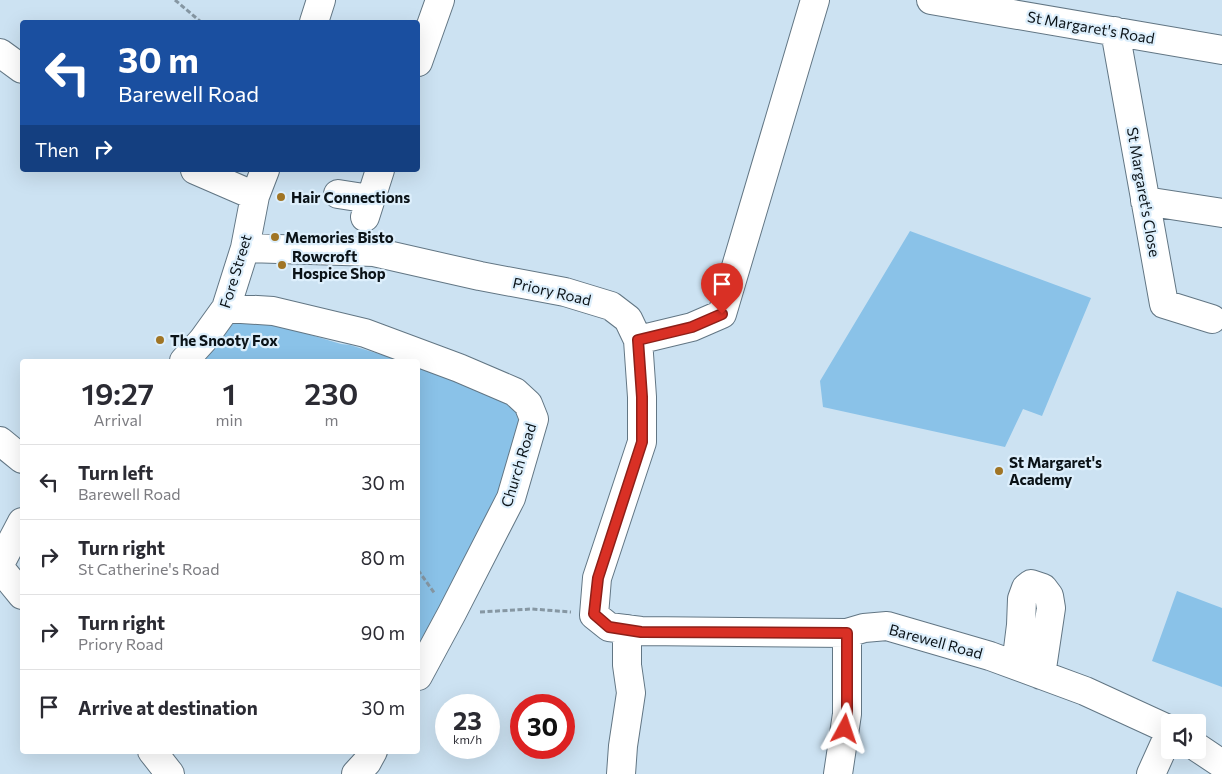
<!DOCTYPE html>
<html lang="en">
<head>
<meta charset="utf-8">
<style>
  :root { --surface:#fff; --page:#f2f2f3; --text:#2b2b33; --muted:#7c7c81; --line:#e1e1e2 }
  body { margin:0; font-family:Commissioner,sans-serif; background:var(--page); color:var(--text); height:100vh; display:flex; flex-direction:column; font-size:19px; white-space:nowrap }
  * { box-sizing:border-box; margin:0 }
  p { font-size:16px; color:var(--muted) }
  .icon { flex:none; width:28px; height:28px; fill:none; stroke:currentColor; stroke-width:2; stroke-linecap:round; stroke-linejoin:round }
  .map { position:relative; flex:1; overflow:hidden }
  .panel { position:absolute; left:20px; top:359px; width:400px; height:395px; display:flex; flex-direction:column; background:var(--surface); border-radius:5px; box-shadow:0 5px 20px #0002 }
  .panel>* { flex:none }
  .hud { position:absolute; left:20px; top:20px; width:400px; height:152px; border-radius:5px; box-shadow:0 5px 20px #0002; background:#1a4fa0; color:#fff; overflow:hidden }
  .fabs { position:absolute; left:1161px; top:714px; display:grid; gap:10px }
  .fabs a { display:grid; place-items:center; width:45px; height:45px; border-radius:5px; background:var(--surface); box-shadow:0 5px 20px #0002; font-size:25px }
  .speed { position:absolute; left:435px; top:694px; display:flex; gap:10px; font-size:25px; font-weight:700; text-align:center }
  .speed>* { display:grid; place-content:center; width:65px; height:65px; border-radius:50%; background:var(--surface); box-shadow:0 5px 20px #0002; line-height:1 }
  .speed small { font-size:12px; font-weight:400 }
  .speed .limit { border:8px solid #d22; background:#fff; color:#111 }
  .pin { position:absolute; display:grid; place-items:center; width:42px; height:42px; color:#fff; margin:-51px -21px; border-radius:50% 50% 50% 0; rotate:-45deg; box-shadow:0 0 5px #0007 }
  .pin .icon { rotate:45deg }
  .me { position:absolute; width:55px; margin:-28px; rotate:5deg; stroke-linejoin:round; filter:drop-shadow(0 0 4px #0008) }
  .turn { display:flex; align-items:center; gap:18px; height:105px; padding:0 15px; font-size:22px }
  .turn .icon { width:65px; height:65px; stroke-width:2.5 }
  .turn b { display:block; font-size:35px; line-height:42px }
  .then { display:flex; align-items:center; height:48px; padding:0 15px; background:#0003; gap:10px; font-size:19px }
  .eta { display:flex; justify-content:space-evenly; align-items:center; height:85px; text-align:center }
  .eta b { font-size:30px; font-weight:600; line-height:35px }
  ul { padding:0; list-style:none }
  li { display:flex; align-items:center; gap:15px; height:75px; padding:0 15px; border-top:1px solid var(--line) }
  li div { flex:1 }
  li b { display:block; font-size:19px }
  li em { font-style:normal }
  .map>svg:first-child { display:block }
  .green { fill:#8ac2e8 }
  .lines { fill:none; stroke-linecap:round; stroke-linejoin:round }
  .minor-casing { stroke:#627684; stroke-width:30 }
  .path { stroke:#8697a3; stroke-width:3; stroke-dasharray:5 2.5; stroke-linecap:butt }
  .minor { stroke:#fff; stroke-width:28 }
  .route-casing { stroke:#8d1f18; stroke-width:12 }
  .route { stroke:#d93025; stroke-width:9 }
  .poi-dot { fill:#a07525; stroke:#ddeffc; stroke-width:2 }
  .labels { text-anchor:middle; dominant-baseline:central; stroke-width:4.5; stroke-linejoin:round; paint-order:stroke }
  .street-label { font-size:15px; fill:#0b1318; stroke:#ddeffc }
  .poi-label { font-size:15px; font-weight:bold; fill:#0b1318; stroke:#ddeffc; text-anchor:start }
</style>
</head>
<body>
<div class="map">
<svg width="1222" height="774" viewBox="0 0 1222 774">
  <rect width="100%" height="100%" fill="#cce2f2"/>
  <path class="green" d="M910 231 1091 298 1042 416 1023 409 1005 447 823 407 820 381Z
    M260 322 291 329 341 344 350 345 402 361H197L234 323Z
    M418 366 488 385 517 413 521 440 506 477 418 650Z
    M1177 591 1222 608V687L1152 661Z"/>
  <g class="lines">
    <defs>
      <path id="minor" d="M931 0 1222 50
        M314 22 321 0
        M1115 31 1164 304 1212 319
        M0 53 22 69
        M418 62 440 0
        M195 170 255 196
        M338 194 370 199
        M1145 201 1222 213
        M365 217 380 170
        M245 248 374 252 480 276 565 292 611 306 628 319 638 340 642 397V442L597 578 594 615 609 627 641 631 847 633 864 628 887 626 990 656 1085 691 1170 730
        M226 308 273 311 365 333 459 368 515 392 528 404 534 419 511 498 452 613 418 676
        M638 340 692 327 722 314 815 0
        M184 361 203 340 226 308 245 248 255 196 265 170
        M0 441 22 459
        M0 564 22 522
        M0 568 22 595
        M1016 665 1021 625 1022 599 1026 588 1031 584 1043 588 1049 596 1051 608 1041 675
        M1198 748 1222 764
        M152 751 170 774
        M356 774 367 762 373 751
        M621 774 623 746 631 693 627 665V629
        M838 774 847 714V633
        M1151 774 1170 732"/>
    </defs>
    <use href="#minor" class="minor-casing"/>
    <path class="path" d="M175 0 201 22
      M418 570 435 594
      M480 612 532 609 571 612"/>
    <use href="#minor" class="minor"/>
  </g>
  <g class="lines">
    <defs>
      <path id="route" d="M722 314 692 327 638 340 642 397V442L598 578 594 614 609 627 641 632 847 633V714L845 729"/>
    </defs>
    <use href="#route" class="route-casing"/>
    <use href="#route" class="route"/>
  </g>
  <g class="poi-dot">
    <circle cx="281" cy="197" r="5"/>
    <circle cx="275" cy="237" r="5"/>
    <circle cx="282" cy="265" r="5"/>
    <circle cx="160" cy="340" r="5"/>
    <circle cx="999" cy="471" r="5"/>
  </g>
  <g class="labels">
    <g class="street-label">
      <text transform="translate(1091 27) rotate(10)">St Margaret's Road</text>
      <text transform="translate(1144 192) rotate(80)">St Margaret's Close</text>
      <text transform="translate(235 271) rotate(-73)">Fore Street</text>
      <text transform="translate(552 291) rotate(13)">Priory Road</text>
      <text transform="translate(518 465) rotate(-73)">Church Road</text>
      <text transform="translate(936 641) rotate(15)">Barewell Road</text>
    </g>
    <g class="poi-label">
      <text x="291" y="197">Hair Connections</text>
      <text x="285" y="237">Memories Bisto</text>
      <text x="292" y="256">Rowcroft<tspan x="292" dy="17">Hospice Shop</tspan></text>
      <text x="170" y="340">The Snooty Fox</text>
      <text x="1009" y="462">St Margaret's<tspan x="1009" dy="17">Academy</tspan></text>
    </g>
  </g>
</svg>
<div class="fabs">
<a><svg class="icon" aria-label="sound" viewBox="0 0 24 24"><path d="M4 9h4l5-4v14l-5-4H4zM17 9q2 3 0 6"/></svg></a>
</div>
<div class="speed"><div>23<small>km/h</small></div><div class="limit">30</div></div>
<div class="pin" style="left:722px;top:314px;background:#d93025"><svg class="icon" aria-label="arrive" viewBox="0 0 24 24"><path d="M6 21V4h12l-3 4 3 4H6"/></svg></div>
<svg class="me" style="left:845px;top:729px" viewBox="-20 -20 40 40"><path d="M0-17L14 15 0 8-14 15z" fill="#d93025" stroke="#fff" stroke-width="4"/></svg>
<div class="hud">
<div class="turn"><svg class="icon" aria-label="left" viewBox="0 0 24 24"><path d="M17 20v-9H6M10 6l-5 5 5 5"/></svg><div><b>30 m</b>Barewell Road</div></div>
<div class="then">Then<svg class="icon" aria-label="right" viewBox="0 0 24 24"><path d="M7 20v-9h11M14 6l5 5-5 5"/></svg></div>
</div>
<section class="panel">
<div class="eta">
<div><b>19:27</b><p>Arrival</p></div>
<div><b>1</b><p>min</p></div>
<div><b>230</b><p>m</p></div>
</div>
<ul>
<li><svg class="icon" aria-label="left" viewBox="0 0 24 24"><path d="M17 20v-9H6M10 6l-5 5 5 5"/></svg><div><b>Turn left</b><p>Barewell Road</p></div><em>30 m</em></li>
<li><svg class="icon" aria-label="right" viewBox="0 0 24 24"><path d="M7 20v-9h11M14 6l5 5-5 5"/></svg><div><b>Turn right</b><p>St Catherine's Road</p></div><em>80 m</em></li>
<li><svg class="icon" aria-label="right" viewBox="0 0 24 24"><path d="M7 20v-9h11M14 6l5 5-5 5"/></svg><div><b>Turn right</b><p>Priory Road</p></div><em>90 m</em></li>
<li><svg class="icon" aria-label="arrive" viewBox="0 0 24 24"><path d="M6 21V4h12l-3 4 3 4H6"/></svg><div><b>Arrive at destination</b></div><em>30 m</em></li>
</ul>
</section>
</div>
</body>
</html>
